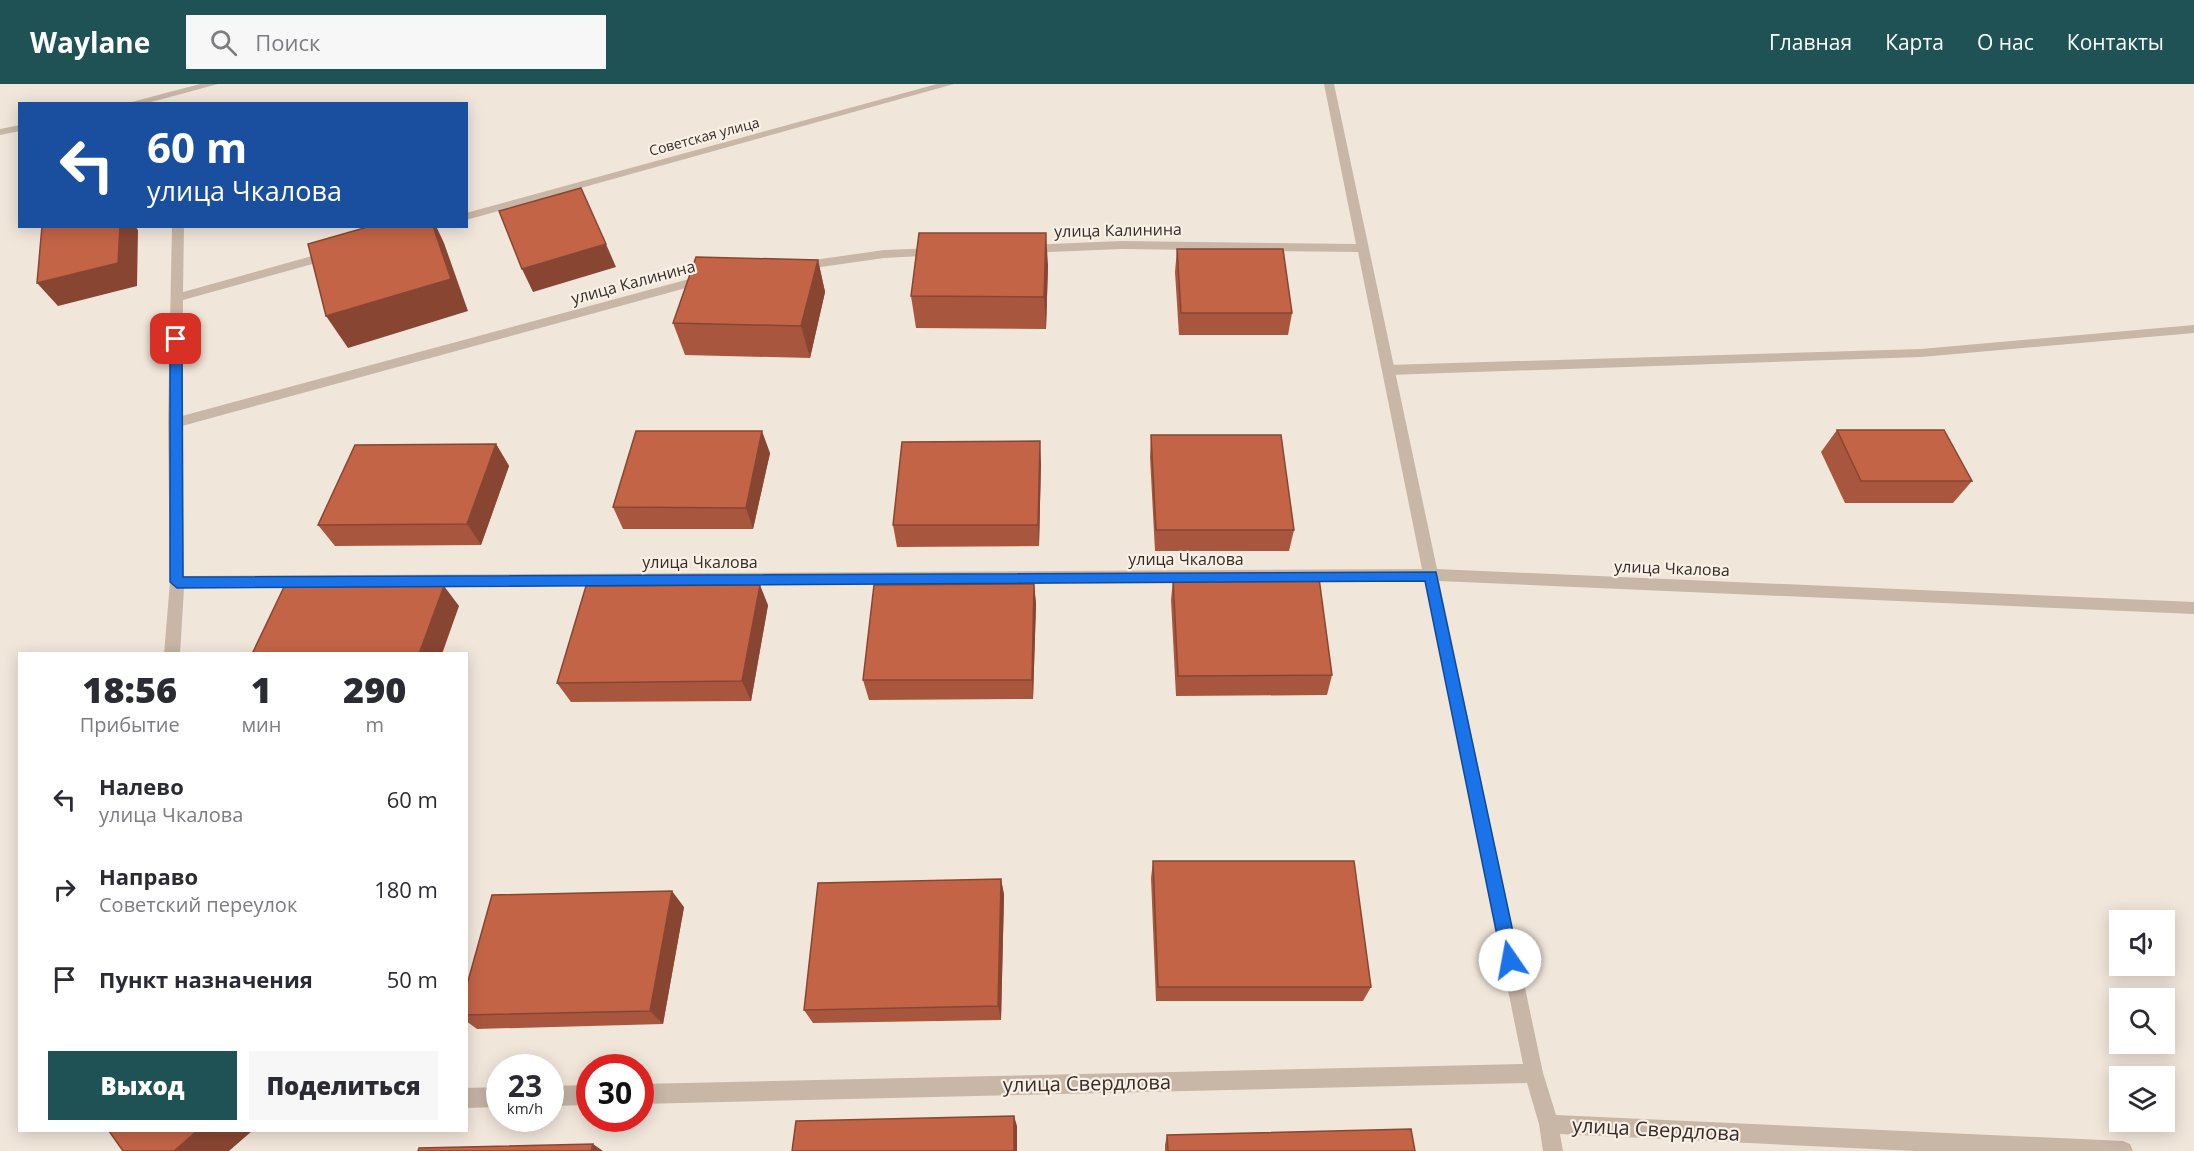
<!DOCTYPE html>
<html lang="ru">
<head>
<meta charset="utf-8">
<style>
  :root { --surface:#fff; --page:#f7f7f7; --text:#2b2b33; --muted:#7c7c81; --accent:#1e5255 }
  body { margin:0; font-family:"Open Sans",sans-serif; background:var(--page); color:var(--text); height:100vh; display:flex; flex-direction:column; font-size:22px; white-space:nowrap }
  * { box-sizing:border-box; margin:0 }
  p { font-size:20px; color:var(--muted) }
  .icon { flex:none; width:33px; height:33px; fill:none; stroke:currentColor; stroke-width:2; stroke-linecap:round; stroke-linejoin:round }
  .map { position:relative; flex:1; overflow:hidden }
  .side { position:absolute; left:18px; top:568px; width:450px; height:480px; display:flex; flex-direction:column; background:var(--surface); border-radius:0px; box-shadow:0 3px 15px #0003 }
  .side>* { flex:none }
  .guide { position:absolute; left:18px; top:18px; width:450px; height:126px; border-radius:0px; box-shadow:0 3px 15px #0003; background:#1a4fa0; color:#fff; overflow:hidden }
  .buttons { position:absolute; left:2109px; top:826px; display:grid; gap:12px }
  .buttons a { display:grid; place-items:center; width:66px; height:66px; border-radius:0px; background:var(--surface); box-shadow:0 3px 15px #0003; font-size:30px }
  .speed { position:absolute; left:486px; top:970px; display:flex; gap:12px; font-size:30px; font-weight:700; text-align:center }
  .speed>* { display:grid; place-content:center; width:78px; height:78px; border-radius:50%; background:var(--surface); box-shadow:0 3px 15px #0003; line-height:1 }
  .speed small { font-size:15px; font-weight:400 }
  .speed .limit { border:9px solid #d22; background:#fff; color:#111 }
  .pin { position:absolute; display:grid; place-items:center; width:51px; height:51px; color:#fff; margin:-26px; border-radius:12px; box-shadow:0 3px 9px #0006 }
  .me { position:absolute; width:66px; margin:-33px; rotate:348deg; stroke-linejoin:round; filter:drop-shadow(0 0 4px #0008) }
  .turn { display:flex; align-items:center; gap:21px; height:126px; padding:0 30px; font-size:27px }
  .turn .icon { width:78px; height:78px; stroke-width:2.5 }
  .turn b { display:block; font-size:42px; line-height:51px }
  .eta { display:flex; justify-content:space-evenly; align-items:center; height:102px; text-align:center }
  .eta b { font-size:36px; font-weight:800; line-height:42px }
  .action { display:flex; gap:12px; margin-top:auto; padding:12px 30px }
  .action a { flex:1; height:69px; border-radius:0px; background:var(--accent); color:#fff; font-size:24px; font-weight:800; line-height:69px; text-align:center }
  .action a+a { background:var(--page); color:var(--text) }
  ul { padding:0; list-style:none }
  li { display:flex; align-items:center; gap:18px; height:90px; padding:0 30px }
  li div { flex:1 }
  li b { display:block; font-size:22px }
  li em { font-style:normal }
  header { display:flex; align-items:center; gap:36px; box-sizing:border-box; height:84px; padding:0 30px; background:var(--accent); color:#fff }
  header strong { font-size:28px }
  nav { display:flex; gap:33px; margin-inline-start:auto; font-size:21px }
  .search { width:420px; height:54px; background:var(--page); display:flex; align-items:center; gap:15px; box-sizing:border-box; padding:0 21px; border-radius:0px; color:var(--muted); font-size:22px }
  .map>svg:first-child { display:block }
  .lines { fill:none; stroke-linecap:round; stroke-linejoin:round }
  .lane { fill:#c8b6a7; fill-rule:evenodd }
  .street { fill:#c8b6a7; fill-rule:evenodd }
  .wall { fill:#a8563d }
  .shaded-wall { fill:#884632 }
  .building { fill:#c36447; stroke:#884632; stroke-width:1.5 }
  .route { fill:#1a73e8; stroke:#114b97; stroke-width:1.5 }
  .labels { text-anchor:middle; dominant-baseline:central; stroke-width:4.5; stroke-linejoin:round; paint-order:stroke }
  .far-street-label { font-size:14px; fill:#352b27; stroke:#f9f0e6 }
  .street-label { font-size:16px; fill:#352b27; stroke:#f9f0e6 }
  .near-street-label { font-size:20px; fill:#352b27; stroke:#f9f0e6 }
</style>
</head>
<body>
<header>
<strong>Waylane</strong>
<div class="search"><svg class="icon" aria-label="search" viewBox="0 0 24 24"><circle cx="10" cy="10" r="6"/><path d="M15 15l6 6"/></svg>Поиск</div>
<nav><a>Главная</a><a>Карта</a><a>О нас</a><a>Контакты</a></nav>
</header>
<div class="map">
<svg width="2194" height="1067" viewBox="0 0 2194 1067">
  <rect width="100%" height="100%" fill="#f1e6da"/>
  <g class="lines">
    <path class="lane" d="M2194 241V249L1921 273 1388 291 1382 286 1388 281 1921 265Z"/>
    <path class="street" d="M200 0H218L144 20H124Z
      M937 0H954L466 136V129Z
      M1324 0H1334L1437 485 2194 518V530L1439 497 1543 989 1556 1031 2123 1057 2130 1060 2133 1067H1915L1560 1050 1563 1067H1543L1539 1040 1527 999 640 1020V1000L1523 980 1425 497 184 504 180 570H164L170 498 168 339 172 142H184L183 208 330 167 336 171 334 174 183 216 182 332 704 191 710 195 708 198 182 342 184 492 1422 485 1358 168 1121 165 1027 169 1021 165 1027 161 1121 157 1356 160Z
      M20 41V47L0 51V45Z
      M937 164 943 168 941 171 884 174 800 186 794 182 800 178 884 166Z
      M590 1001V1021L550 1022V1002Z
      M500 1003V1023L466 1024V1004Z"/>
  </g>
  <path class="wall" d="M1177 165 1292 229 1288 251H1179L1175 188Z
    M818 176 825 208 810 274 685 271 673 239Z
    M1048 181 1046 245 916 244 911 212Z
    M1837 346 1972 397 1953 419H1845L1821 368Z
    M1151 351 1294 446 1289 467H1155L1150 373Z
    M496 360 509 382 481 461 335 462 318 441Z
    M770 369 753 445H623L613 423Z
    M1041 379 1039 462 897 463 893 441Z
    M1173 495 1332 591 1327 611 1176 612 1171 516Z
    M1034 500 1036 520 1033 615 869 616 863 596Z
    M768 521 751 617 571 618 557 599Z
    M1153 777 1371 903 1363 917H1156L1151 794Z
    M1001 795 1004 811 1001 936 813 939 804 926Z
    M684 823 663 940 477 945 466 937V904Z
    M1167 1051 1415 1067H1165V1061Z"/>
  <path class="shaded-wall" d="M120 142H135L138 146 137 202 58 222 37 199Z
    M433 142H436L444 159 468 227 348 264 326 232Z
    M1046 149 1048 181 1046 245 1044 213Z
    M606 160 616 183 533 208 522 185Z
    M818 176 825 208 810 274 801 242Z
    M762 347 770 369 753 445 746 424Z
    M1040 357 1041 379 1039 462 1038 441Z
    M496 360 509 382 481 461 467 440Z
    M1034 500 1036 520 1033 615 1032 596Z
    M760 501 768 521 751 617 742 597Z
    M444 502 459 522 442 570H419Z
    M1001 795 1004 811 1001 936 998 922Z
    M672 807 684 823 663 940 650 927Z
    M1014 1032 1017 1042V1067H1014Z
    M197 1047H252L229 1067H174Z
    M593 1060 603 1067H591Z"/>
  <path class="building" d="M581 104 606 160 522 185 499 127Z
    M42 142H120L118 179 37 199Z
    M371 142H433L451 195 326 232 308 160Z
    M919 149H1046L1044 213 911 212Z
    M1177 165H1283L1292 229H1181Z
    M696 173 818 176 801 242 673 239Z
    M1837 346H1944L1972 397H1861Z
    M636 347H762L746 424 613 423Z
    M1151 351H1281L1294 446H1156Z
    M1040 357 1038 441H893L902 358Z
    M496 360 467 440 318 441 355 361Z
    M1319 494 1332 591 1178 592 1173 495Z
    M1034 500 1032 596H863L874 501Z
    M760 501 742 597 557 599 586 502Z
    M444 502 419 570H252L284 503Z
    M1153 777H1354L1371 903H1158Z
    M1001 795 998 922 804 926 818 799Z
    M672 807 650 927 466 931V904L492 811Z
    M1014 1032V1067H792L796 1037Z
    M1411 1045 1415 1067H1168L1167 1051Z
    M109 1047H197L174 1067H123Z
    M593 1060 591 1067H418L419 1064Z"/>
  <path class="route" d="M176 252 182 255 183 493 1436 488 1519 876 1516 882 1510 884 1505 882 1502 876 1425 497 177 504 170 498V255Z"/>
  <g class="labels">
    <g class="far-street-label">
      <text transform="translate(704 52) rotate(-15)">Советская улица</text>
    </g>
    <g class="street-label">
      <text transform="translate(1118 146) rotate(-1)">улица Калинина</text>
      <text transform="translate(633 198) rotate(-15)">улица Калинина</text>
      <text x="1186" y="475">улица Чкалова</text>
      <text x="700" y="478">улица Чкалова</text>
      <text transform="translate(1672 484) rotate(2)">улица Чкалова</text>
    </g>
    <g class="near-street-label">
      <text transform="translate(1087 999) rotate(-1)">улица Свердлова</text>
      <text transform="translate(1656 1045) rotate(3)">улица Свердлова</text>
    </g>
  </g>
</svg>
<div class="buttons">
<a><svg class="icon" aria-label="sound" viewBox="0 0 24 24"><path d="M4 9h4l5-4v14l-5-4H4zM17 9q2 3 0 6"/></svg></a>
<a><svg class="icon" aria-label="search" viewBox="0 0 24 24"><circle cx="10" cy="10" r="6"/><path d="M15 15l6 6"/></svg></a>
<a><svg class="icon" aria-label="layers" viewBox="0 0 24 24"><path d="M12 4l9 5-9 5-9-5zM3 14l9 5 9-5"/></svg></a>
</div>
<div class="speed"><div>23<small>km/h</small></div><div class="limit">30</div></div>
<div class="pin" style="left:176px;top:255px;background:#d93025"><svg class="icon" aria-label="arrive" viewBox="0 0 24 24"><path d="M6 21V4h12l-3 4 3 4H6"/></svg></div>
<svg class="me" style="left:1510px;top:876px" viewBox="-20 -20 40 40"><circle r="19" fill="#fff"/><path d="M0-13L10 11 0 6-10 11z" fill="#1a73e8"/></svg>
<div class="guide">
<div class="turn"><svg class="icon" aria-label="left" viewBox="0 0 24 24"><path d="M17 20v-9H6M10 6l-5 5 5 5"/></svg><div><b>60 m</b>улица Чкалова</div></div>
</div>
<section class="side">
<div class="eta">
<div><b>18:56</b><p>Прибытие</p></div>
<div><b>1</b><p>мин</p></div>
<div><b>290</b><p>m</p></div>
</div>
<ul>
<li><svg class="icon" aria-label="left" viewBox="0 0 24 24"><path d="M17 20v-9H6M10 6l-5 5 5 5"/></svg><div><b>Налево</b><p>улица Чкалова</p></div><em>60 m</em></li>
<li><svg class="icon" aria-label="right" viewBox="0 0 24 24"><path d="M7 20v-9h11M14 6l5 5-5 5"/></svg><div><b>Направо</b><p>Советский переулок</p></div><em>180 m</em></li>
<li><svg class="icon" aria-label="arrive" viewBox="0 0 24 24"><path d="M6 21V4h12l-3 4 3 4H6"/></svg><div><b>Пункт назначения</b></div><em>50 m</em></li>
</ul>
<div class="action"><a>Выход</a><a>Поделиться</a></div>
</section>
</div>
</body>
</html>
